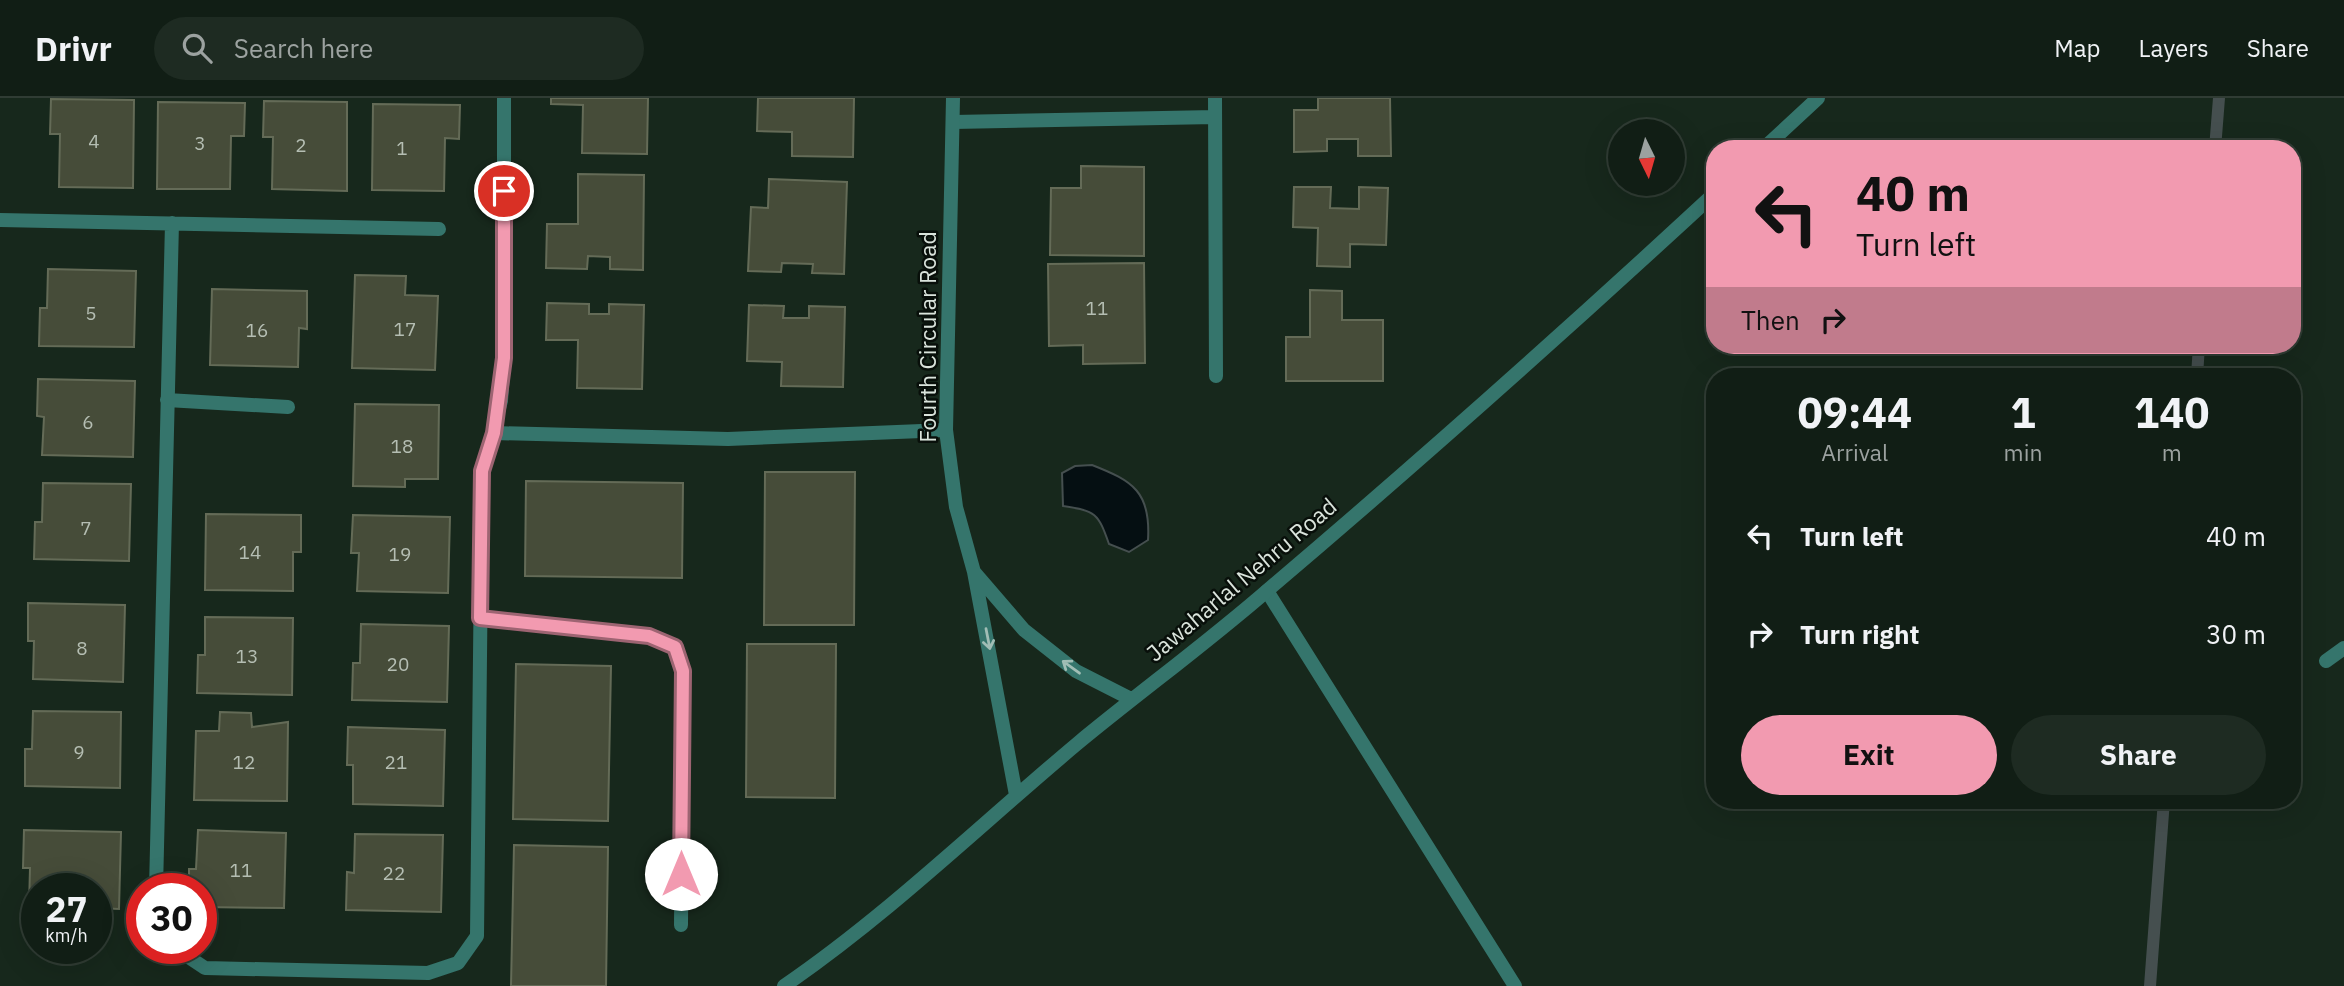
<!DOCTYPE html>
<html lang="en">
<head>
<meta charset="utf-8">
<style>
  :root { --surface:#111e15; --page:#1e2b22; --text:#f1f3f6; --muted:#9ca2a0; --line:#303c34; --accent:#f29ab0 }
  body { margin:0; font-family:"IBM Plex Sans",sans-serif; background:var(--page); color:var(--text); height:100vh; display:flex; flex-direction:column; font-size:26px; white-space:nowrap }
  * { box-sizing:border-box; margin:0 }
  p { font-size:23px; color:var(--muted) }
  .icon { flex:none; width:38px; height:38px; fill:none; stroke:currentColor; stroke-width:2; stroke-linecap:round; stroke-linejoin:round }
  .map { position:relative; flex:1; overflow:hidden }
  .drawer { position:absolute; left:1706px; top:270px; width:595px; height:441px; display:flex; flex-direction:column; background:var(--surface); border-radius:28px; box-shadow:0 7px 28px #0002,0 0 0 2px var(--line) }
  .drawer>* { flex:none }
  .hud { position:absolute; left:1706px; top:42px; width:595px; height:214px; border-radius:28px; box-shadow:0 7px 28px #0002,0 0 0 2px var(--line); background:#f29ab0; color:#111; overflow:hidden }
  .needle { width:46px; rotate:175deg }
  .buttons { position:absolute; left:1608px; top:21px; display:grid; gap:14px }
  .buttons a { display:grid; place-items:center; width:77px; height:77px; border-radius:50%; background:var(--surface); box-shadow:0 7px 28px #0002,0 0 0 2px var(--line); font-size:35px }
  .speed { position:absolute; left:21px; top:775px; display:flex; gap:14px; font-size:35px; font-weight:700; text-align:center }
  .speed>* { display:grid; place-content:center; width:91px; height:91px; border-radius:50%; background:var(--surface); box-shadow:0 7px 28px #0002,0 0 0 2px var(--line); line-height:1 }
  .speed small { font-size:18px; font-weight:400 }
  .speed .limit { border:10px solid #d22; background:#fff; color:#111 }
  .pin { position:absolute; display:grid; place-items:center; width:60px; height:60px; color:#fff; margin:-30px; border:4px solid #fff; border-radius:50%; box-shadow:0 2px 7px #0007 }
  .me { position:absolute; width:77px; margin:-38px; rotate:0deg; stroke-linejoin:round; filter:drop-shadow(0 0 5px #0008) }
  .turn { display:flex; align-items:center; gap:24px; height:147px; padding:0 35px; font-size:32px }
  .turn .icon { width:91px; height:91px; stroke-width:2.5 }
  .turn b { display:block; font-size:49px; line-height:60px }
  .then { display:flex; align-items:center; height:66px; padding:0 35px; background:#0003; gap:14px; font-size:26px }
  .eta { display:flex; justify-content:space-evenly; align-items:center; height:119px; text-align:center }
  .eta b { font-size:42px; font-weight:800; line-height:49px }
  .action { display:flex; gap:14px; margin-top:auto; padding:14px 35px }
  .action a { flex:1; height:80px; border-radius:42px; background:var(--accent); color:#111; font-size:28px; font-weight:800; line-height:80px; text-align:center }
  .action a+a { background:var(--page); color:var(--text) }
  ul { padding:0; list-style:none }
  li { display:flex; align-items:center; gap:21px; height:98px; padding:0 35px }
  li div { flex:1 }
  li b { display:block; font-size:26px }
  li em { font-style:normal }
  header { display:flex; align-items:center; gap:42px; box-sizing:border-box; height:98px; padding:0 35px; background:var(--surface); border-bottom:2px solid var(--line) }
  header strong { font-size:33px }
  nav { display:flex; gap:38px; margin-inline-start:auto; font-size:24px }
  .search { width:490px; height:63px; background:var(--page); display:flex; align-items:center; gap:18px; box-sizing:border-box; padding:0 24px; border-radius:38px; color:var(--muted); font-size:26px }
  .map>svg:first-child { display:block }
  .water { fill:#050f12; stroke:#454f4f; stroke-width:2 }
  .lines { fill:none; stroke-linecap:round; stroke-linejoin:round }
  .stream { stroke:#454f4f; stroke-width:12 }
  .building { fill:#464c39; stroke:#646b57; stroke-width:2 }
  .service { stroke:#35756c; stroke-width:14 }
  .minor { stroke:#35756c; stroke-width:14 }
  .tertiary { stroke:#35756c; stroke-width:14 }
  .oneway { stroke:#a0bdb5 }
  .route-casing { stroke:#9d6472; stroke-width:18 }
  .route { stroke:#f29ab0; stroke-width:12 }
  .labels { text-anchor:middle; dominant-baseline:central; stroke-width:5; stroke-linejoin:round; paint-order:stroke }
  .number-label { font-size:19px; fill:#b5beb3 }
  .street-label { font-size:23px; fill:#dae4dc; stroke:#080f0a }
</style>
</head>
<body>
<header>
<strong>Drivr</strong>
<div class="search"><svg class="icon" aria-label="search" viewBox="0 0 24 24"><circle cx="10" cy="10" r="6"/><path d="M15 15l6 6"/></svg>Search here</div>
<nav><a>Map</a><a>Layers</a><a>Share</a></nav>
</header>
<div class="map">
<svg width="2344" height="888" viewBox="0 0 2344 888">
  <rect width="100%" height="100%" fill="#17281c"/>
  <path class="water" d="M1092 367C1133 383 1151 394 1148 442L1129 454 1109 446C1098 415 1096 413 1063 408L1062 375 1075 368Z"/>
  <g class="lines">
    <path class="stream" d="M2215 51 2219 0
      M2197 278 2199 247
      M2150 888 2164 702"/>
  </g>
  <path class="building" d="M551 0H648L647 56 582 55 583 7 551 6Z
    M758 0H854L853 59 792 58V34L757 33Z
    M1318 0H1390L1391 58H1358V41H1327V53L1294 54V12H1318Z
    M51 1 134 2 133 90 59 89 60 36H50Z
    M264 3 347 4V93L272 91 273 39H263Z
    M158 4 245 5 244 38H231L230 91H157Z
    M373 6 460 7 459 41 445 40 444 93 372 92Z
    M1081 68 1144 69V158L1050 157 1051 90H1081Z
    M578 76 644 77 643 172 610 171V159L588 158 587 171 546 170 547 126H578Z
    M769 81 847 84 844 176 812 175 813 166 782 165 781 174 748 173 751 109 768 110Z
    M1294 89H1331L1330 110 1359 111V89L1388 90 1386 147 1350 146V169L1317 168 1318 130 1293 129Z
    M1144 165 1145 265 1083 266V247L1049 248 1048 166Z
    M48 171 136 173 134 249 39 248 40 210H47Z
    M355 177 406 178 405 197 438 198 435 272 352 270Z
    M212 191 307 193V231L299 230 298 269 210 267Z
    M1310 192 1342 193V222H1383V283H1286V239H1310Z
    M547 205 589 206V216H609V206L644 207 642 291 577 290 578 242H546Z
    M749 207 784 208 783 220H809V208L845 209 843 289 781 288 782 264 747 263Z
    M38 281 135 283 133 359 42 357 44 319 37 318Z
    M355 306 439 307 438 381H405V389L353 388Z
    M765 374H855L854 527H764Z
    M526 383 683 385 682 480 525 478Z
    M43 385 131 386 129 463 34 461 35 424H42Z
    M206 416 301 417V454H293V493L205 492Z
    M353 417 450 419 448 495 357 493 359 455H351Z
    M28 505 125 507 123 584 33 581 34 543H28Z
    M205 519 293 520 292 597 197 595 198 557H205Z
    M361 526 449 528 447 604 352 602 353 565H360Z
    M747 546H836L835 700 746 699Z
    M516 566 611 568 608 723 513 721Z
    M33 613 121 614 120 690 25 688V651H32Z
    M220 614 251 615 252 629 288 624 287 703 194 702 196 633H219Z
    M348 629 445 632 443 708 353 706V667H347Z
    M24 732 121 734 119 811 96 810V791H37V808H29L30 770H23Z
    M198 732 286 735 284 810 201 809V791H189V771H196Z
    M355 736 443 737 441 814 346 812 347 774 354 775Z
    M514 747 608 749 606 888H511Z"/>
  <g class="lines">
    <path class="service" d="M1215 0 1216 278
      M953 24 1215 19
      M1267 493 1515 888"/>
    <path class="minor" d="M0 122 439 131
      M167 302 288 309
      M494 335 728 341 946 332
      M480 520 649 538 675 549 683 573 681 827
      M2326 563 2344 550
      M156 791 172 125
      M175 850 205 870 428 875 458 865 477 838 482 373 501 303 504 260V0"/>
    <path class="tertiary" d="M953 0 946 332 956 409 974 474 1016 697
      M1763 51 1818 0
      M975 475 1024 532 1076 573 1131 601
      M784 888C889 816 980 727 1078 645 1141 593 1207 545 1269 491 1421 362 1569 230 1715 95"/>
  </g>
  <defs><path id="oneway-shaft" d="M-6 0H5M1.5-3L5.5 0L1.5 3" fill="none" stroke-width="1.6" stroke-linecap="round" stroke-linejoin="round" transform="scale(1.75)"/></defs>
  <g class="oneway">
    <use href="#oneway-shaft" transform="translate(988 541) rotate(79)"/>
    <use href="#oneway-shaft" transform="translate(1071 569) rotate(-144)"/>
  </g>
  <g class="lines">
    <defs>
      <path id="route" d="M504 93V260L494 335 482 373 480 520 649 538 675 549 683 573 681 776"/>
    </defs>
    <use href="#route" class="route-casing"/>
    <use href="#route" class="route"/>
  </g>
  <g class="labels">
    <g class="number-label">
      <text x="94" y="43">4</text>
      <text x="200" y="45">3</text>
      <text x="301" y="47">2</text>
      <text x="402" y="50">1</text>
      <text x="1097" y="210">11</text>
      <text x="91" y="215">5</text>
      <text x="405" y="231">17</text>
      <text x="257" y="232">16</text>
      <text x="88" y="324">6</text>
      <text x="402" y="348">18</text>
      <text x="86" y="430">7</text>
      <text x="250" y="454">14</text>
      <text x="400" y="456">19</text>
      <text x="82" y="550">8</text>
      <text x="247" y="558">13</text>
      <text x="398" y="566">20</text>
      <text x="79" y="654">9</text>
      <text x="244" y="664">12</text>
      <text x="396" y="664">21</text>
      <text x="241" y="772">11</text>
      <text x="394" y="775">22</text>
    </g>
    <g class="street-label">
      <text transform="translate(927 239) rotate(-90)">Fourth Circular Road</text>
      <text transform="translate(1241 481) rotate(-40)">Jawaharlal Nehru Road</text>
    </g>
  </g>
</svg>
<div class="buttons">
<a><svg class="needle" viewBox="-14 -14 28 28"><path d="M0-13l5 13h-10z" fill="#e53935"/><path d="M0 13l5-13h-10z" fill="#9ca2a0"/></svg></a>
</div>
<div class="speed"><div>27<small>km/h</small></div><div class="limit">30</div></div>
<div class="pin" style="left:504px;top:93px;background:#d93025"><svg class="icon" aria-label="arrive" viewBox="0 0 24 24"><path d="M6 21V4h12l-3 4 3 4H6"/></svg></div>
<svg class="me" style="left:681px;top:776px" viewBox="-20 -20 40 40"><circle r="19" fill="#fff"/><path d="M0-13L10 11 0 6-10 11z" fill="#f29ab0"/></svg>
<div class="hud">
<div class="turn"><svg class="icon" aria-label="left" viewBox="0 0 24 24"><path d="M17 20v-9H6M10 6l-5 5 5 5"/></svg><div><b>40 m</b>Turn left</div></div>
<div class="then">Then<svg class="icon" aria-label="right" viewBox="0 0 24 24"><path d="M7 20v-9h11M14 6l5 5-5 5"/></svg></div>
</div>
<section class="drawer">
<div class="eta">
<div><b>09:44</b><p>Arrival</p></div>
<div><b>1</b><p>min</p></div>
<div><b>140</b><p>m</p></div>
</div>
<ul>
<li><svg class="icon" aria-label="left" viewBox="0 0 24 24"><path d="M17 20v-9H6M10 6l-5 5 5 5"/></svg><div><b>Turn left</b></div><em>40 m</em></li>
<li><svg class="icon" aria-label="right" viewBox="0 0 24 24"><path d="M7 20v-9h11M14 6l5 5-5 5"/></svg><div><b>Turn right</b></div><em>30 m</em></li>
</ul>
<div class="action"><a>Exit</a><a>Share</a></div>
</section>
</div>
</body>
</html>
